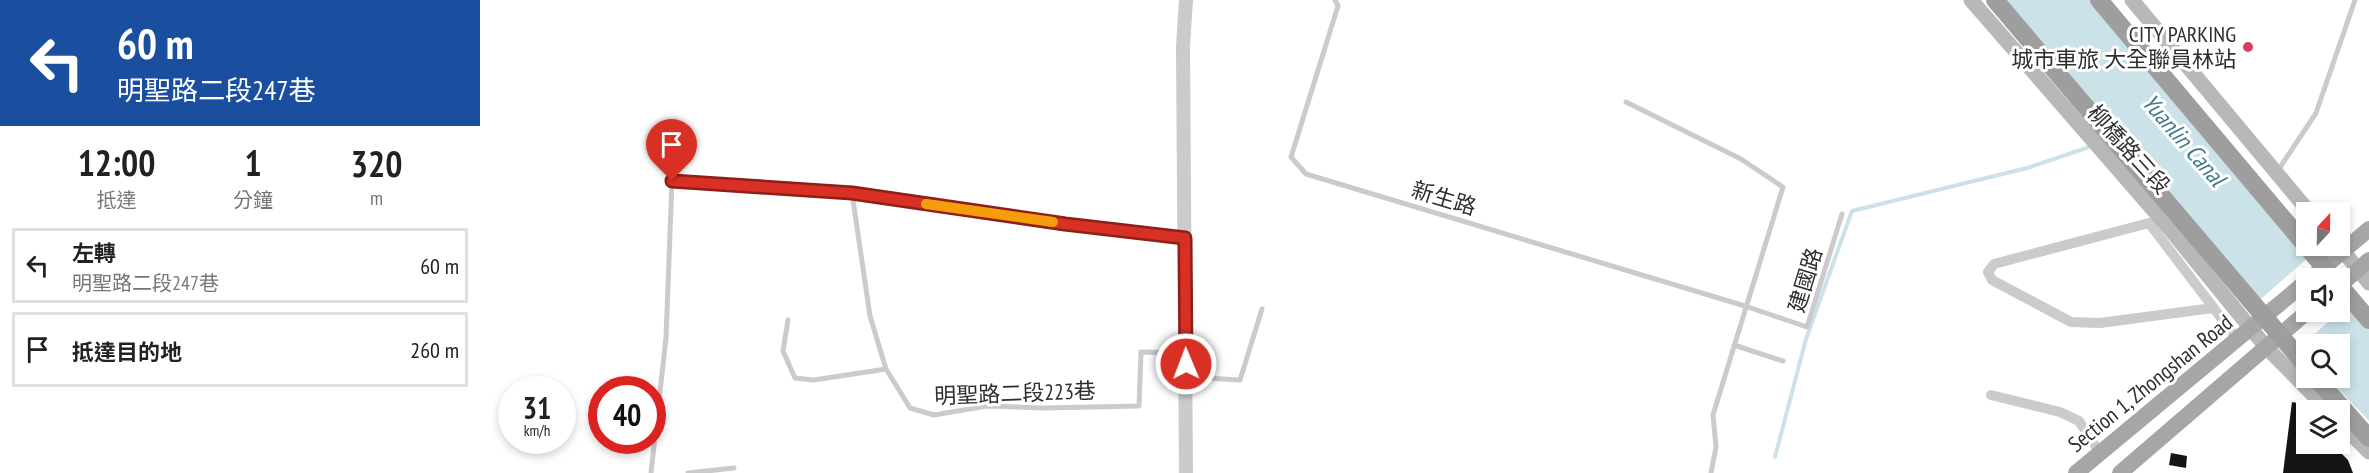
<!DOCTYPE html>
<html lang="zh-TW">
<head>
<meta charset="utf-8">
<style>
  :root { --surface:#fff; --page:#f2f2f2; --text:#222; --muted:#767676; --line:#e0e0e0 }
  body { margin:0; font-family:"PT Sans Narrow","Noto Sans TC",sans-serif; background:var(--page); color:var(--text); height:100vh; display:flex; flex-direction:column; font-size:22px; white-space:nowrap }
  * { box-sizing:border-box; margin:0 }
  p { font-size:20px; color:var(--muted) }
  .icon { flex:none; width:33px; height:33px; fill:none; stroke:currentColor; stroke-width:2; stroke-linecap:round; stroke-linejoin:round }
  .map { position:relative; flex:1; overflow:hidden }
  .drawer { display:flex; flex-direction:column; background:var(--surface); width:480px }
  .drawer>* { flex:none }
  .hud { background:#1a4fa0; color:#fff; overflow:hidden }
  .needle { width:39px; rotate:22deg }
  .buttons { position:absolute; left:1816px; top:202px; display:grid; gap:12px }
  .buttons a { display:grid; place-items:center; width:54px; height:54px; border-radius:0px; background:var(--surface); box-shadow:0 3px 9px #0003; font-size:30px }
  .speed { position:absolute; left:18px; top:376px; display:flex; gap:12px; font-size:30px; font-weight:700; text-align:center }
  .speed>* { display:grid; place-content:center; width:78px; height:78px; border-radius:50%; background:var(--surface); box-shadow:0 3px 9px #0003; line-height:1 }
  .speed small { font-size:15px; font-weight:400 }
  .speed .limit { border:9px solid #d22; background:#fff; color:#111 }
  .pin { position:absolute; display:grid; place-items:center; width:51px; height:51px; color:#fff; margin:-62px -26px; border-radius:50% 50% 50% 0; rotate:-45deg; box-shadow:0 0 6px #0007 }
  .pin .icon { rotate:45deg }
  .me { position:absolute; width:66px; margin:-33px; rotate:359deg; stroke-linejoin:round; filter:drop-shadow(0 0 4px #0008) }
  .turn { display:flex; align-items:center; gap:21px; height:126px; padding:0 18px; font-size:27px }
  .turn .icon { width:78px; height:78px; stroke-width:2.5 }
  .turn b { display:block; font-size:42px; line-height:51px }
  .eta { display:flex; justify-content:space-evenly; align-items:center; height:102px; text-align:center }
  .eta b { font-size:36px; font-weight:600; line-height:42px }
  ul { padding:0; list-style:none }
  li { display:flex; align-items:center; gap:18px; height:75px; margin:0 12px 9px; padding:0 6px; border:3px solid var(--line); border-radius:0px }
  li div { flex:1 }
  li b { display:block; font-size:22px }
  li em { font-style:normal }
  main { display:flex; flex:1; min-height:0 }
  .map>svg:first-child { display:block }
  .water { fill:#cbe2e9 }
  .pier { fill:#fff }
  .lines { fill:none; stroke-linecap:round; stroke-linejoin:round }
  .stream { stroke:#cbe2e9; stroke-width:4 }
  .building { fill:#151515 }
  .service { stroke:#cbcbcb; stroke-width:5 }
  .minor { stroke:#cbcbcb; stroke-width:10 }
  .tertiary { stroke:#cbcbcb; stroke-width:14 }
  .secondary { stroke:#b8b8b8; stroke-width:15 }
  .primary { stroke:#a6a6a6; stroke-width:16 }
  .trunk { stroke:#9e9e9e; stroke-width:18 }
  .route-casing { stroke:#8d1f18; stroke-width:15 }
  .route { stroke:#d93025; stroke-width:10 }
  .slow { stroke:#f59e0b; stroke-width:10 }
  .poi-dot { fill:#d83e62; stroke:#fff; stroke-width:2 }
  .labels { text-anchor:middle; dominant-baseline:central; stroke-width:6; stroke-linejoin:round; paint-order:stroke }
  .poi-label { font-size:22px; fill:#2e2e2e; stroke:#fff; text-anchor:end }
  .street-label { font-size:22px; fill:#2e2e2e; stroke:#fff }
  .water-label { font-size:24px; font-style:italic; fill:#427a8a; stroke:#fff }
</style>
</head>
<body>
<main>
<section class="drawer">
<div class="hud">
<div class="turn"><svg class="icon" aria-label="left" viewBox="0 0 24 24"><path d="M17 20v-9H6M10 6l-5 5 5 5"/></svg><div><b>60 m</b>明聖路二段247巷</div></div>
</div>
<div class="eta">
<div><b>12:00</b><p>抵達</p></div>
<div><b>1</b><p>分鐘</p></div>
<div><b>320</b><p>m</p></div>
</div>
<ul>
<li><svg class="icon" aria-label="left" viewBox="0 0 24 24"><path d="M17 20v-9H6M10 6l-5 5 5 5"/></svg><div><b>左轉</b><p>明聖路二段247巷</p></div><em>60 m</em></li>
<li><svg class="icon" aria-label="arrive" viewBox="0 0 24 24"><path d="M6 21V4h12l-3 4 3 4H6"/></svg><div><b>抵達目的地</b></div><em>260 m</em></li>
</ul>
</section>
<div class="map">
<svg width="1889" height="473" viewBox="0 0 1889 473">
  <rect width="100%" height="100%" fill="#fff"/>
  <path class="water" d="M1521 0H1610L1847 279H1827V312H1860V294L1889 328V421L1848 378H1860V345H1827V356Z"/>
  <path class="pier" d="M1831 255 1849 277 1827 279V312H1860L1817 349 1775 304Z"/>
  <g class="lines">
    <path class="stream" d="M1295 457 1326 339 1372 211 1547 168 1609 147"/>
  </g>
  <path class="building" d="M1812 402 1823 404 1819 432 1827 434V444H1848V446L1856 448 1868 460 1873 473H1803Z
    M1691 453 1707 456 1706 468 1689 465Z"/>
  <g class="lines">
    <path class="service" d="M855 0 858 6 811 157 826 174 1265 306 1327 327 1362 214
      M1146 102 1261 159 1303 187 1233 415 1236 447 1231 473
      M1797 172 1836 113 1875 0
      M372 193 390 316 406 369 430 408 454 415 507 406 563 408 659 406 661 352 703 353
      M308 320 303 351 315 378 334 380 406 369
      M1254 345 1303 361
      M707 377 760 380 782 309
      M171 473 186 338 192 181 372 193 585 224 704 238
      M208 473 254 468"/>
    <path class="minor" d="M1733 308 1620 323 1591 322 1512 280 1508 272 1514 264 1669 223 1758 340
      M1511 395 1580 412 1599 421 1620 453"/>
    <path class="tertiary" d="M706 473 703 47 706 0"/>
    <path class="secondary" d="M1491 0 1689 228 1786 347 1849 411
      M1652 0 1830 213
      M1859 246 1889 283
      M1860 423 1889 452"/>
    <path class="primary" d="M1830 279 1889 229
      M1860 285 1889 260
      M1596 473 1827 281
      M1640 473 1827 312"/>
    <path class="trunk" d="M1515 0 1827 367
      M1619 0 1854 279
      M1860 286 1889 320
      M1836 378 1889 438"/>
  </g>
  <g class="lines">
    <defs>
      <path id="route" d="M192 181 372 193 585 224 705 238 706 364"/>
    </defs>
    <use href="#route" class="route-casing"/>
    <use href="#route" class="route"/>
    <path class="slow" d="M446 204 573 222"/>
  </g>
  <circle class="poi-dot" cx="1768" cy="47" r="6"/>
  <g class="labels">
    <g class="poi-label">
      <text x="1756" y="34">CITY PARKING<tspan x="1756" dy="25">城市車旅 大全聯員林站</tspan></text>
    </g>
    <g class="street-label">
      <text transform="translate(1649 149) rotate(48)">柳橋路三段</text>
      <text transform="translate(964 198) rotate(17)">新生路</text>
      <text transform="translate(1325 280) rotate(-73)">建國路</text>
      <text transform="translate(1670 383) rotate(-39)">Section 1, Zhongshan Road</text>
      <text transform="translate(535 393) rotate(-2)">明聖路二段223巷</text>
    </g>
    <g class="water-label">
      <text transform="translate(1704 140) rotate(49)">Yuanlin Canal</text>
    </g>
  </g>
</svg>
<div class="buttons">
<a><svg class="needle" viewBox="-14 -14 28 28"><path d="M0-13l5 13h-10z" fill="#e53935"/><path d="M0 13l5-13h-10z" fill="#767676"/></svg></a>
<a><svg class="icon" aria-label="sound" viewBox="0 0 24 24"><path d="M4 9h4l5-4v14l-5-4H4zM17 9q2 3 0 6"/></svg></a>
<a><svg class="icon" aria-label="search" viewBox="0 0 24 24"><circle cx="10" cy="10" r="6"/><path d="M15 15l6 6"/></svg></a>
<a><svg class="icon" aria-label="layers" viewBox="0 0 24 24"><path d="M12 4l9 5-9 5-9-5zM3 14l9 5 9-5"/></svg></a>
</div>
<div class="speed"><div>31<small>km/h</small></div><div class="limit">40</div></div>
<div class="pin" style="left:192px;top:181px;background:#d93025"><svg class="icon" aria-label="arrive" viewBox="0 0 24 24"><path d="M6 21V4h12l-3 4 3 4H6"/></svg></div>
<svg class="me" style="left:706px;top:364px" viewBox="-20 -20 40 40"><circle r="17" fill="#d93025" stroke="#fff" stroke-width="3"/><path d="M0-11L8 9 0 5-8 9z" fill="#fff"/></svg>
</div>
</main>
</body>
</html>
